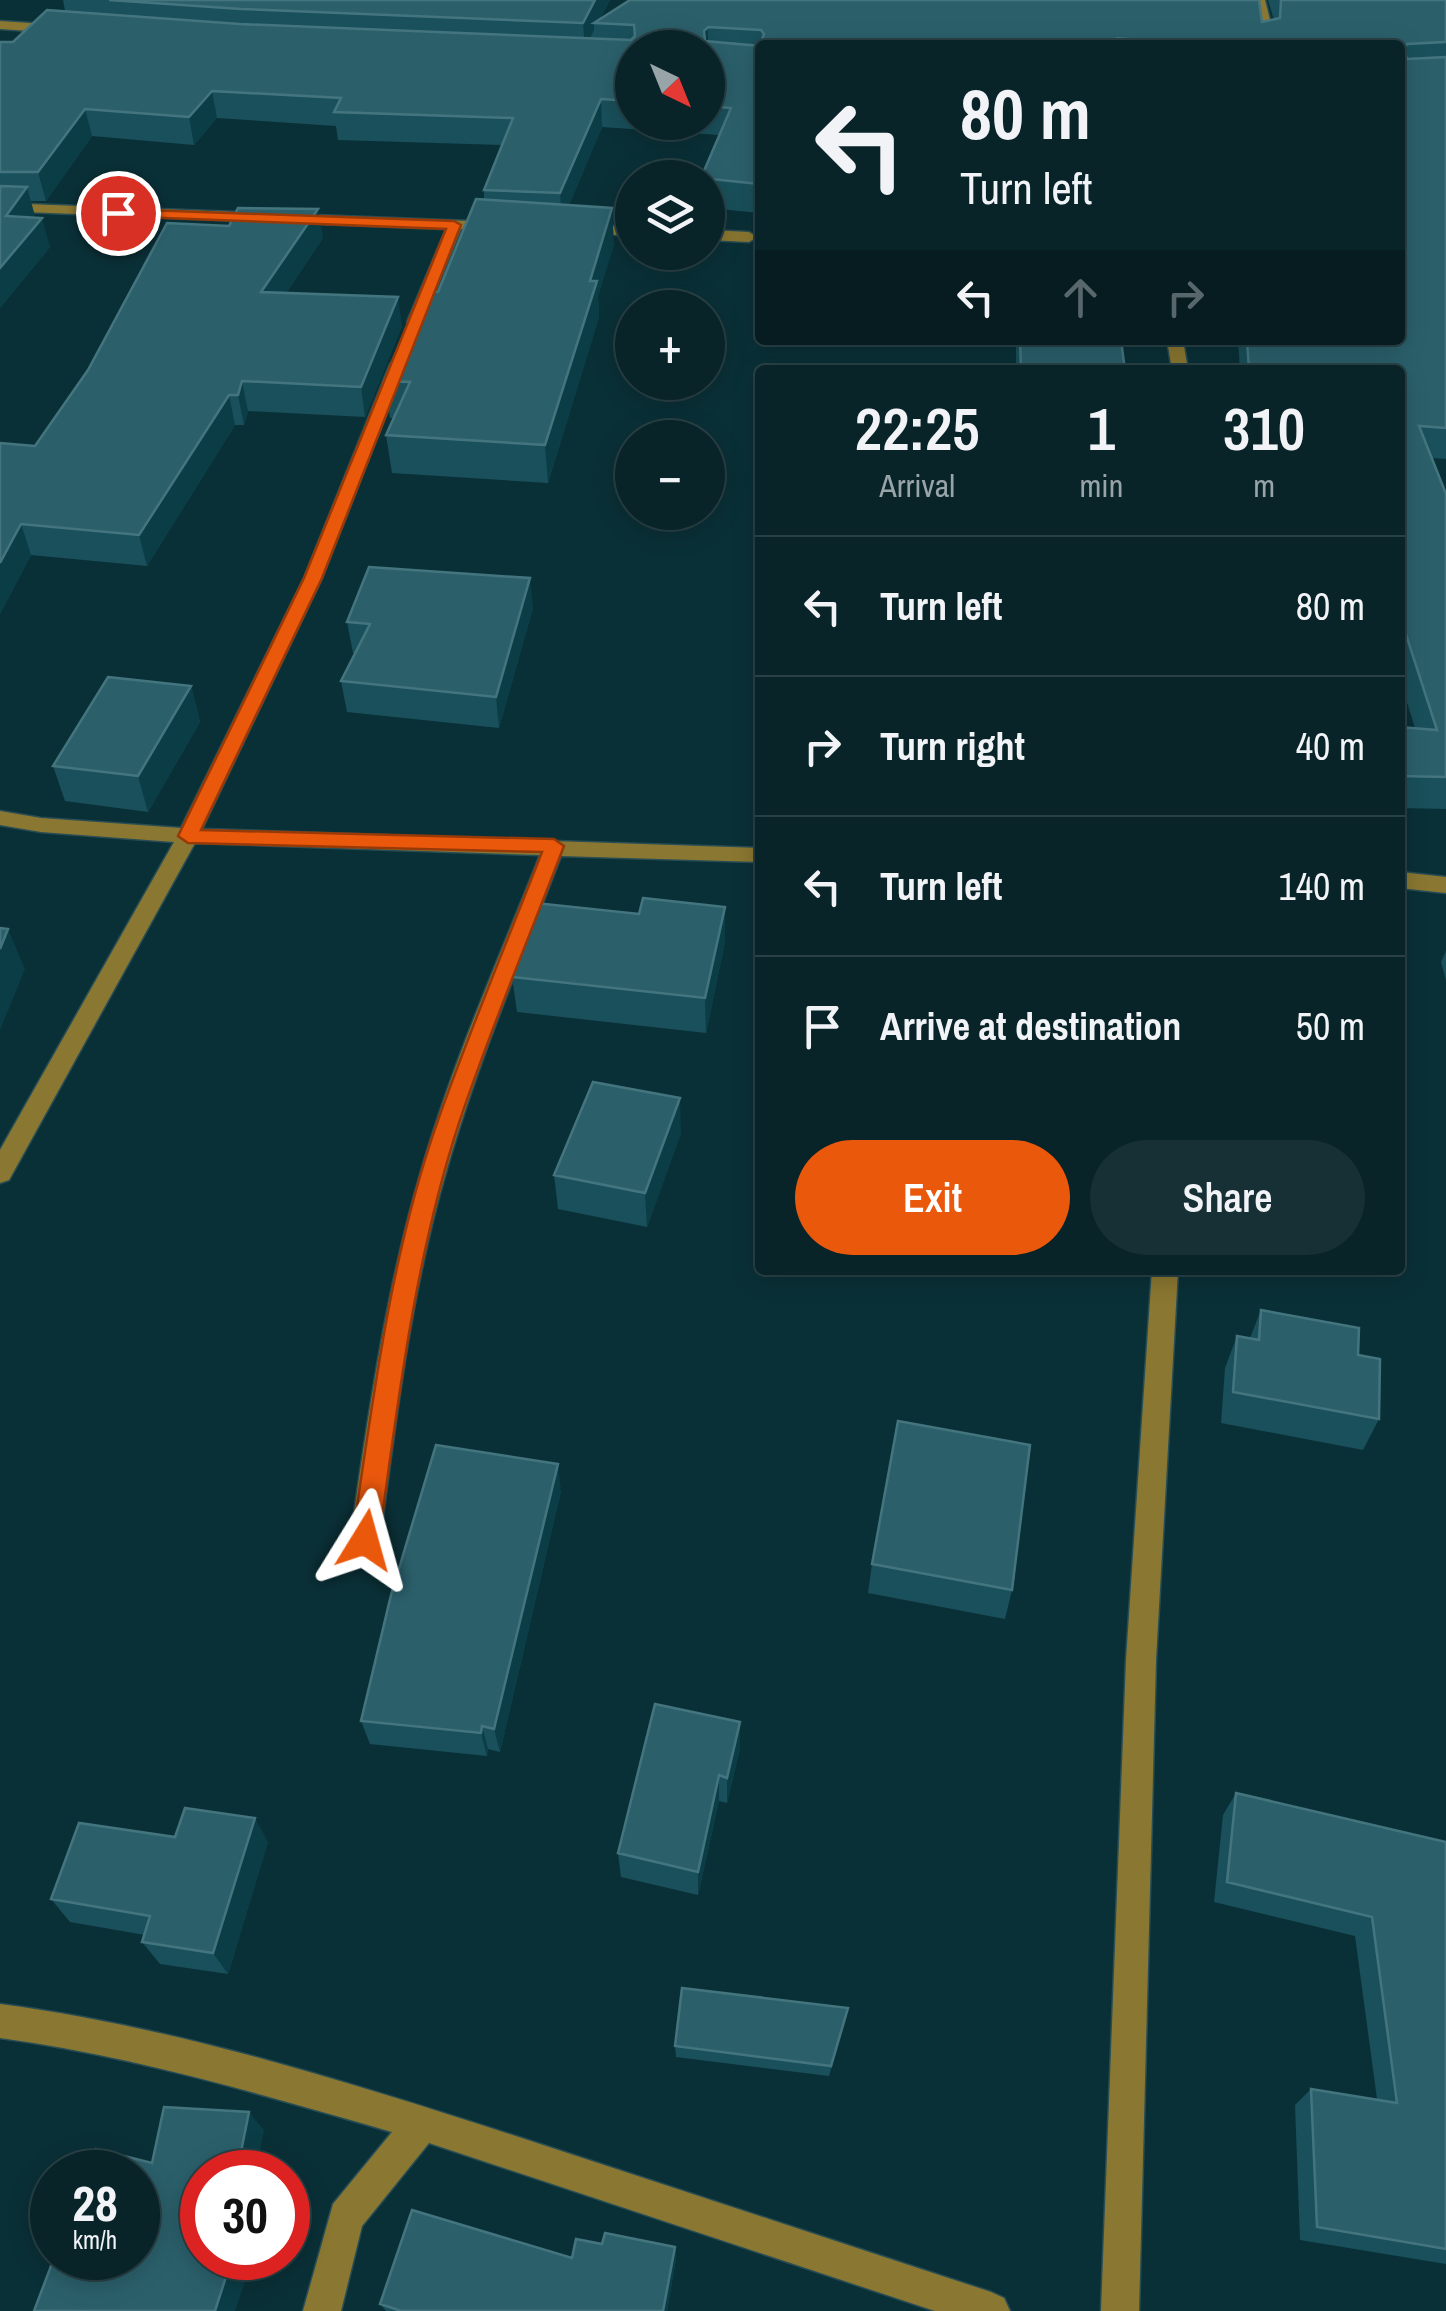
<!DOCTYPE html>
<html lang="en">
<head>
<meta charset="utf-8">
<style>
  :root { --surface:#082429; --page:#163035; --text:#f1f3f6; --muted:#98a4a8; --line:#294146; --accent:#ea580c }
  body { margin:0; font-family:"Archivo Narrow",sans-serif; background:var(--page); color:var(--text); height:100vh; display:flex; flex-direction:column; font-size:38px; white-space:nowrap }
  * { box-sizing:border-box; margin:0 }
  p { font-size:32px; color:var(--muted) }
  .icon { flex:none; width:55px; height:55px; fill:none; stroke:currentColor; stroke-width:2; stroke-linecap:round; stroke-linejoin:round }
  .map { position:relative; flex:1; overflow:hidden }
  .sheet { position:absolute; left:755px; top:365px; width:650px; height:910px; display:flex; flex-direction:column; background:var(--surface); border-radius:10px; box-shadow:0 5px 25px #0003,0 0 0 2px var(--line) }
  .sheet>* { flex:none }
  .top-card { position:absolute; left:755px; top:40px; width:650px; height:305px; border-radius:10px; box-shadow:0 5px 25px #0003,0 0 0 2px var(--line); background:#082429; color:var(--text); overflow:hidden }
  .needle { width:65px; rotate:137deg }
  .fabs { position:absolute; left:615px; top:30px; display:grid; gap:20px }
  .fabs a { display:grid; place-items:center; width:110px; height:110px; border-radius:50%; background:var(--surface); box-shadow:0 5px 25px #0003,0 0 0 2px var(--line); font-size:50px }
  .speed { position:absolute; left:30px; top:2150px; display:flex; gap:20px; font-size:50px; font-weight:700; text-align:center }
  .speed>* { display:grid; place-content:center; width:130px; height:130px; border-radius:50%; background:var(--surface); box-shadow:0 5px 25px #0003,0 0 0 2px var(--line); line-height:1 }
  .speed small { font-size:25px; font-weight:400 }
  .speed .limit { border:15px solid #d22; background:#fff; color:#111 }
  .pin { position:absolute; display:grid; place-items:center; width:85px; height:85px; color:#fff; margin:-42px; border:5px solid #fff; border-radius:50%; box-shadow:0 2px 10px #0007 }
  .me { position:absolute; width:110px; margin:-55px; rotate:8deg; stroke-linejoin:round; filter:drop-shadow(0 0 8px #0008) }
  .turn { display:flex; align-items:center; gap:35px; height:210px; padding:0 40px; font-size:45px }
  .turn .icon { width:130px; height:130px; stroke-width:2.5 }
  .turn b { display:block; font-size:70px; line-height:85px }
  .lanes { display:flex; align-items:center; height:95px; padding:0 40px; background:#0003; justify-content:center; gap:50px; direction:ltr }
  .lanes .off { opacity:.35 }
  .eta { display:flex; justify-content:space-evenly; align-items:center; height:170px; text-align:center }
  .eta b { font-size:60px; font-weight:600; line-height:70px }
  .cta { display:flex; gap:20px; margin-top:auto; padding:20px 40px }
  .cta a { flex:1; height:115px; border-radius:60px; background:var(--accent); color:#fff; font-size:40px; font-weight:600; line-height:115px; text-align:center }
  .cta a+a { background:var(--page); color:var(--text) }
  ul { padding:0; list-style:none }
  li { display:flex; align-items:center; gap:30px; height:140px; padding:0 40px; border-top:2px solid var(--line) }
  li div { flex:1 }
  li b { display:block; font-size:38px }
  li em { font-style:normal }
  .map>svg:first-child { display:block }
  .lines { fill:none; stroke-linecap:round; stroke-linejoin:round }
  .minor-casing { stroke:#284d54; stroke-width:3 }
  .minor { fill:#8a7731; fill-rule:evenodd }
  .wall { fill:#19505b; fill-rule:evenodd }
  .shaded-wall { fill:#0b3d46 }
  .building { fill:#2b606b; stroke:#44757f; stroke-width:2.5 }
  .route { fill:#ea580c; stroke:#983908; stroke-width:2.5 }
</style>
</head>
<body>
<div class="map">
<svg width="1446" height="2311" viewBox="0 0 1446 2311">
  <rect width="100%" height="100%" fill="#0a3037"/>
  <g class="lines">
    <defs>
      <path id="minor" d="M1253 0H1265L1272 28 1271 45H1257L1260 28Z
        M0 21 60 25 66 29 60 33 0 29Z
        M0 203 470 221 477 225 461 229 423 322 415 327 407 322 446 229 0 211Z
        M580 224 632 227V236L575 232V226Z
        M708 230 749 232 757 237 749 242 708 240Z
        M1167 340H1183L1188 370H1172Z
        M398 359 406 364 322 578 202 829 760 848V862L561 856C521 960 477 1064 446 1172 411 1292 396 1417 380 1540L375 1549 365 1553 355 1549 350 1540C368 1417 385 1294 420 1175 451 1065 498 961 540 855L195 843 9 1180 0 1183V1150L174 842 41 832 0 825V811L41 818 181 828 304 578 390 364Z
        M1400 872 1446 877V893L1400 888Z
        M1152 1270H1178L1156 1660 1139 2311H1101L1126 1660Z
        M0 2004C183 2028 368 2088 543 2145 693 2194 842 2243 991 2292L1004 2298 1010 2311H935L429 2143 362 2226 341 2311H303L333 2204 392 2132C264 2095 133 2056 0 2038Z"/>
    </defs>
    <use href="#minor" class="minor-casing"/>
    <use href="#minor" class="minor"/>
  </g>
  <path class="wall" d="M63 0H610L600 19 1262 22 1274 20 1268 0H1446V459L1431 458 1446 494V809L1400 808V727L1415 728 1400 680V370H1240L1238 340H1400V45H760V213L708 208V178L719 135 602 127 569 205 614 244 598 296 599 317 548 483 392 473 386 435 394 418H390L384 381 438 292 484 200V190L502 145 338 140 336 126 217 118 194 145 92 136 46 201H31L34 217 50 247 0 308V42H13L65 11ZM632 48H708V122H632Z
    M323 238 286 293 402 326 365 417 248 411 244 425H235L147 566 31 555 0 614 35 446Z
    M1016 340H1121L1125 370H1016Z
    M533 608 499 728 347 712 341 681 356 653H353L347 622Z
    M191 686 200 722 148 812 65 801 53 766Z
    M725 907V942L706 1033 517 1012 512 977 639 914Z
    M1446 951V980L1441 962Z
    M681 1133 647 1227 558 1209 554 1175Z
    M1261 1310 1358 1355 1379 1419 1363 1450 1221 1423 1225 1368 1237 1336 1250 1338Z
    M561 1491 500 1752 488 1749 487 1756 370 1744 361 1721Z
    M872 1564 1012 1590 1005 1619 868 1593Z
    M740 1722V1748L727 1803 719 1801 698 1895 621 1877 618 1853Z
    M1236 1793 1446 1842V2264L1300 2240 1295 2105 1311 2089 1377 2099 1355 1936 1214 1902 1223 1815Z
    M175 1837 268 1842 228 1974 160 1964 142 1942 145 1935 70 1922 51 1899Z
    M846 2018 829 2076 676 2057 675 2046Z
    M602 2244 675 2247 676 2259 667 2311H386L380 2304 572 2258Z"/>
  <path class="shaded-wall" d="M595 0H610L598 23H594V30L585 49 583 23Z
    M708 27V54L704 48V31Z
    M212 91 217 118 194 145 189 117Z
    M601 99 602 127 562 221 560 193Z
    M85 109 92 136 46 201 38 172Z
    M27 187 35 216 14 245 6 216Z
    M612 208 614 244 598 296 599 317 548 483 545 445 590 281Z
    M318 209 323 238 267 321 261 292Z
    M42 218 50 247 0 308V268Z
    M398 297 402 326 365 417 361 387Z
    M242 381 248 411 244 425 238 395Z
    M229 395 235 425 147 566 139 535Z
    M21 524 31 555 0 614V563Z
    M530 578 533 608 499 728 496 697Z
    M191 686 200 722 148 812 138 776Z
    M725 907V942L706 1033 705 998Z
    M8 929 25 969 0 1030V949Z
    M680 1098 681 1133 647 1227 645 1193Z
    M558 1464 561 1491 500 1752 494 1729Z
    M740 1722V1748L727 1803V1778Z
    M482 1726 488 1749 487 1756 481 1733Z
    M719 1775V1801L698 1895V1872Z
    M255 1818 268 1842 228 1974 213 1953Z
    M249 2112 264 2130 256 2172H237Z
    M675 2247 676 2259 667 2311H663Z
    M232 2258H253L235 2311H215Z"/>
  <path class="building" d="M109 0H595L583 23 241 9Z
    M630 0H1259L1262 22 1280 18 1281 0H1446V42L1407 44 1403 48 1407 59 1446 57V428L1419 426 1446 494V777L1400 776V727L1437 730 1400 616V370H1249L1247 340H1400V45H1205L1117 38V45H760L764 34 761 30 708 27 704 31 705 41 760 46V184L701 178 731 108 708 106V48H632V101L601 99 560 193 484 190 513 118 334 112 341 98 212 91 189 117 85 109 38 172H0V42H13L47 10 240 24 631 40 635 36 634 25 594 23Z
    M0 186 27 187 6 216 42 218 0 268Z
    M476 199 612 208 590 281H597L545 445 386 435 410 382 384 381 422 291 438 292Z
    M238 208 318 209 261 292 398 297 361 387 242 381 238 395H229L139 535 21 524 0 563V443L35 446 88 370 167 223 229 226Z
    M1020 340H1121L1125 370H1021Z
    M369 567 530 578 496 697 341 681 370 624 347 622Z
    M108 677 191 686 138 776 53 766Z
    M643 898 725 907 705 998 512 977 536 903 639 914Z
    M0 928 8 929 0 949Z
    M593 1082 680 1098 645 1193 554 1175Z
    M1261 1310 1359 1328 1358 1355 1380 1359 1379 1419 1233 1392 1237 1336 1259 1340Z
    M898 1421 1030 1445 1012 1590 872 1564Z
    M436 1445 558 1464 494 1729 482 1726 481 1733 361 1721 391 1595Z
    M655 1704 740 1722 727 1778 719 1775 698 1872 618 1853Z
    M1236 1793 1446 1842V2249L1317 2227 1311 2089 1397 2103 1372 1917 1227 1882Z
    M185 1808 255 1818 213 1953 142 1942 150 1916 51 1899 79 1823 175 1837Z
    M682 1988 848 2008 831 2066 675 2046Z
    M164 2107 249 2112 237 2172H202V2258H232L215 2311H34L54 2258H138V2172H87L96 2149 152 2163Z
    M412 2210 572 2258 576 2239 602 2244 605 2233 675 2247 663 2311H401L380 2304Z"/>
  <path class="route" d="M118 209 454 221 461 225 322 578 201 830 554 839 564 846C529 938 490 1030 459 1123 415 1258 398 1400 379 1540L375 1549 365 1553 356 1549 352 1540C373 1400 390 1257 437 1123 469 1032 507 942 542 852L188 843 178 836 304 578 446 229 113 216 111 213Z"/>
</svg>
<div class="fabs">
<a><svg class="needle" viewBox="-14 -14 28 28"><path d="M0-13l5 13h-10z" fill="#e53935"/><path d="M0 13l5-13h-10z" fill="#98a4a8"/></svg></a>
<a><svg class="icon" aria-label="layers" viewBox="0 0 24 24"><path d="M12 4l9 5-9 5-9-5zM3 14l9 5 9-5"/></svg></a>
<a>+</a>
<a>−</a>
</div>
<div class="speed"><div>28<small>km/h</small></div><div class="limit">30</div></div>
<div class="pin" style="left:118px;top:213px;background:#d93025"><svg class="icon" aria-label="arrive" viewBox="0 0 24 24"><path d="M6 21V4h12l-3 4 3 4H6"/></svg></div>
<svg class="me" style="left:365px;top:1540px" viewBox="-20 -20 40 40"><path d="M0-17L14 15 0 8-14 15z" fill="#ea580c" stroke="#fff" stroke-width="4"/></svg>
<div class="top-card">
<div class="turn"><svg class="icon" aria-label="left" viewBox="0 0 24 24"><path d="M17 20v-9H6M10 6l-5 5 5 5"/></svg><div><b>80 m</b>Turn left</div></div>
<div class="lanes"><svg class="icon" aria-label="left" viewBox="0 0 24 24"><path d="M17 20v-9H6M10 6l-5 5 5 5"/></svg><svg class="icon off" aria-label="ahead" viewBox="0 0 24 24"><path d="M12 20V5M6 11l6-6 6 6"/></svg><svg class="icon off" aria-label="right" viewBox="0 0 24 24"><path d="M7 20v-9h11M14 6l5 5-5 5"/></svg></div>
</div>
<section class="sheet">
<div class="eta">
<div><b>22:25</b><p>Arrival</p></div>
<div><b>1</b><p>min</p></div>
<div><b>310</b><p>m</p></div>
</div>
<ul>
<li><svg class="icon" aria-label="left" viewBox="0 0 24 24"><path d="M17 20v-9H6M10 6l-5 5 5 5"/></svg><div><b>Turn left</b></div><em>80 m</em></li>
<li><svg class="icon" aria-label="right" viewBox="0 0 24 24"><path d="M7 20v-9h11M14 6l5 5-5 5"/></svg><div><b>Turn right</b></div><em>40 m</em></li>
<li><svg class="icon" aria-label="left" viewBox="0 0 24 24"><path d="M17 20v-9H6M10 6l-5 5 5 5"/></svg><div><b>Turn left</b></div><em>140 m</em></li>
<li><svg class="icon" aria-label="arrive" viewBox="0 0 24 24"><path d="M6 21V4h12l-3 4 3 4H6"/></svg><div><b>Arrive at destination</b></div><em>50 m</em></li>
</ul>
<div class="cta"><a>Exit</a><a>Share</a></div>
</section>
</div>
</body>
</html>
